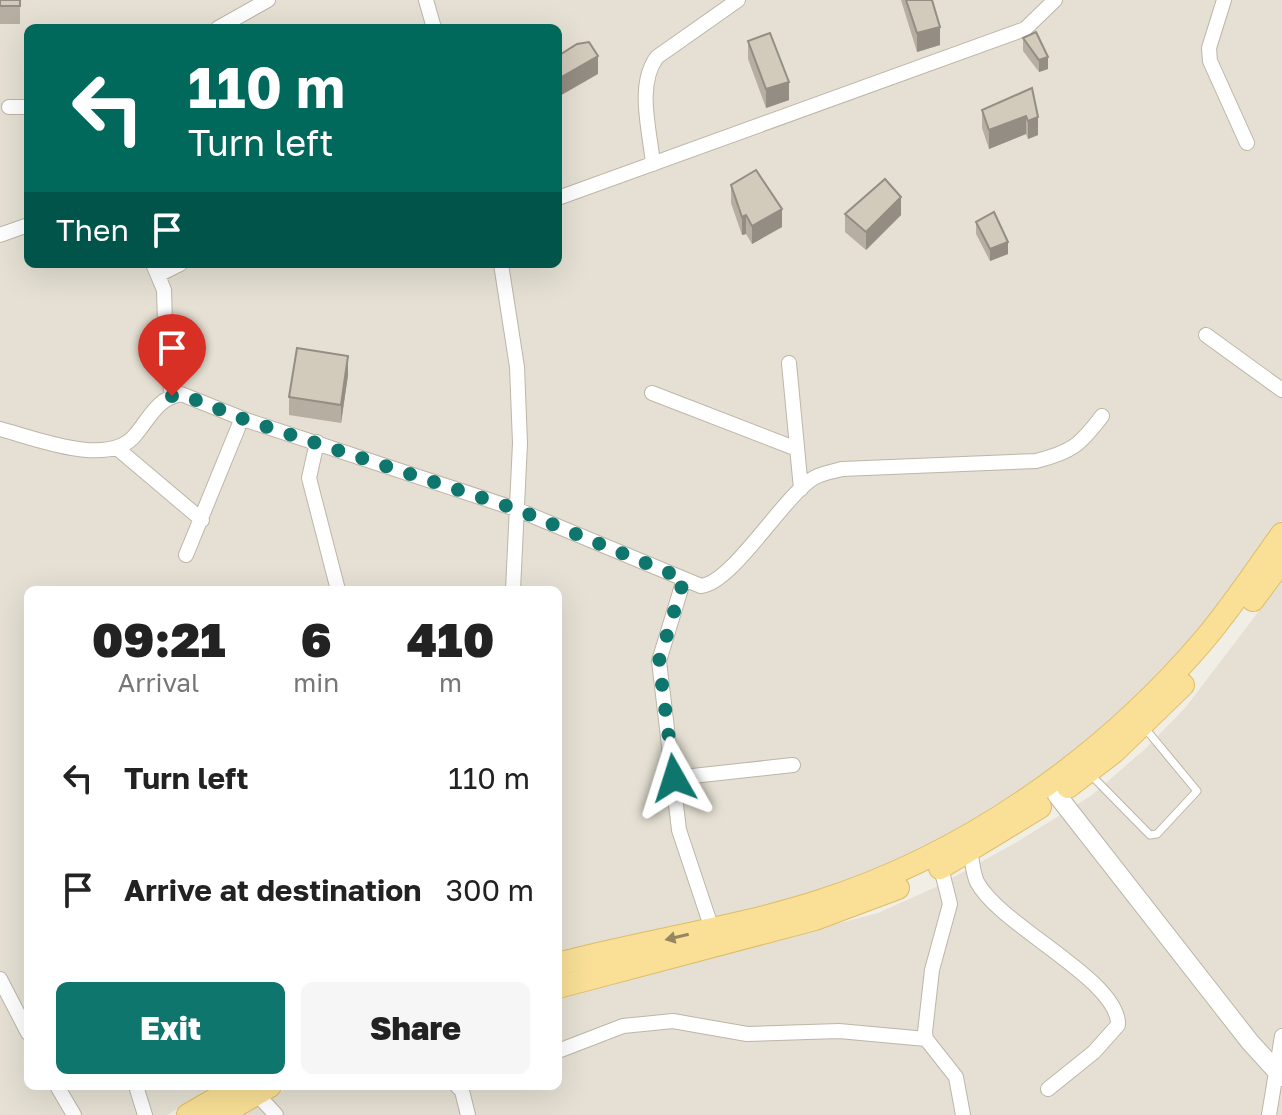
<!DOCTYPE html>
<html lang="en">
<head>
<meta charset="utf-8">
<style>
  :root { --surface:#fff; --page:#f6f6f6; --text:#222; --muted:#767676; --accent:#0f766e }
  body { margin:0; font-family:"Golos Text",sans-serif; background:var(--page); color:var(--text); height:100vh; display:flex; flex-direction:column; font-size:30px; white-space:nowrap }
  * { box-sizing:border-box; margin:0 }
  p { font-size:26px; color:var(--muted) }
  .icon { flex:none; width:44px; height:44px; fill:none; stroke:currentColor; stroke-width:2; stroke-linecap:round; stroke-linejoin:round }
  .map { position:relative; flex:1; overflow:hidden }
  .drawer { position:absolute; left:24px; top:586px; width:538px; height:504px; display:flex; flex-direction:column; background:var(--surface); border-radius:12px; box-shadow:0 8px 32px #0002 }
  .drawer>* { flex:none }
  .guide { position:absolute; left:24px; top:24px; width:538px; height:244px; border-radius:12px; box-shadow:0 8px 32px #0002; background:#00695c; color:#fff; overflow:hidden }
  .pin { position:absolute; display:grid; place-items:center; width:68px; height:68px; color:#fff; margin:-82px -34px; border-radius:50% 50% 50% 0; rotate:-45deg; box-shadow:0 0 8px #0007 }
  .pin .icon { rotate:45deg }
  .me { position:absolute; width:88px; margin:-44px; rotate:354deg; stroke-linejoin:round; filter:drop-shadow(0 0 6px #0008) }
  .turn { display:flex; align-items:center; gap:28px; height:168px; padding:0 32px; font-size:36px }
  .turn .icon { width:104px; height:104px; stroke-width:2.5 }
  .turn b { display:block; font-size:56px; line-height:68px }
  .then { display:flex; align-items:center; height:76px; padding:0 32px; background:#0003; gap:16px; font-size:30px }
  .eta { display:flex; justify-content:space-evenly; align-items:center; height:136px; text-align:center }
  .eta b { font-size:48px; font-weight:800; line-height:56px }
  .cta { display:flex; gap:16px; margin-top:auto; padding:16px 32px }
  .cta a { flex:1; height:92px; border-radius:12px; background:var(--accent); color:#fff; font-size:32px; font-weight:800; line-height:92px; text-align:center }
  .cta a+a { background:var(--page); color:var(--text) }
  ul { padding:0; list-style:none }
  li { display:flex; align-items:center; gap:24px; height:112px; padding:0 32px }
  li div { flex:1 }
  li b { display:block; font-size:30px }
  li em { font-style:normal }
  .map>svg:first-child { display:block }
  .residential { fill:#e5e0d3; fill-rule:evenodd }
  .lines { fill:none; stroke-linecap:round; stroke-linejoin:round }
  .service-casing { stroke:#bcb6a8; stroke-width:9 }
  .minor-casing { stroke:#bcb6a8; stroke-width:16 }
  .tertiary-casing { stroke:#bcb6a8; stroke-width:20 }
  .primary-casing { stroke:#ddbd67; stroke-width:24 }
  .service { stroke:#fff; stroke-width:7 }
  .minor { stroke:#fff; stroke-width:14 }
  .tertiary { stroke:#fff; stroke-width:18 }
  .primary { stroke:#f9e096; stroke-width:22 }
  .wall { fill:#b5aea1 }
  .shaded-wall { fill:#938d83 }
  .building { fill:#d2cabb; stroke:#938d83; stroke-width:2 }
  .oneway { fill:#958761 }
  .route { stroke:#0f766e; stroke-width:14; stroke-dasharray:0 25.2 }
</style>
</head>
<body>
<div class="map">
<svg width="1282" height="1115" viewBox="0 0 1282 1115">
  <rect width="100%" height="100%" fill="#f1eee5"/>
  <path class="residential" d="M0 0H1282V520L1230 592 1154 683 1082 751 930 847 808 897 558 955V590H28V1086H214L167 1115H0ZM28 28H558V264H28Z
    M1282 581V1115H235L292 1086H558V997L878 913 936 887 1017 842 1092 795 1145 749 1185 708Z"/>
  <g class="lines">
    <defs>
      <path id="service" d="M1090 774 1150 835 1157 834 1197 791 1144 727"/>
      <path id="minor" d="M426 0 434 28
        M1224 0 1209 48 1210 61 1247 143
        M218 28 268 0
        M9 107H28
        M653 164C650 131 636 85 657 57L738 0
        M558 198 1025 29 1055 0
        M0 235 28 225
        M153 264 164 290 166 357 172 396
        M501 264 517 367 520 443 513 590
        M160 274 180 264
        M1206 335 1282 390
        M789 363 801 489
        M652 393 797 449
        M0 429C35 438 110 469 136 434 150 417 158 398 181 394L246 420
        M317 442 309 478 338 590
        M118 449 202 520
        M186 555 240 423 246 420 516 509 701 586C732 583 781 500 812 479 821 473 832 472 842 469L1036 461C1072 452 1080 445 1102 416
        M684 579 659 661 679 830 712 929
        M674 778 793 765
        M970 851C972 860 973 873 977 882 1000 926 1120 980 1118 1025L1094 1052 1048 1089
        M941 868 950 904 932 970 925 1032 926 1039 956 1077 963 1115
        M0 979 28 1033
        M558 1051 623 1026 673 1021 747 1034 839 1031 926 1039
        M57 1086 74 1115
        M136 1086 145 1115
        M457 1086 462 1091 468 1115
        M256 1093 276 1115
        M1269 1115 1282 1036"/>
      <path id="tertiary" d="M1057 795 1250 1042 1282 1077"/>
      <path id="primary" d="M1253 600 1282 561
        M1068 787 1114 752 1183 685
        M940 868 1040 807
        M558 964C644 941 732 929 817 902 966 855 1102 759 1203 641 1232 607 1256 570 1282 534
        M558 987 815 919 898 888
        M188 1115 238 1086
        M220 1115 270 1086"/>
    </defs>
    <use href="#service" class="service-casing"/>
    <use href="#minor" class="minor-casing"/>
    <use href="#tertiary" class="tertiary-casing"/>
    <use href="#primary" class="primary-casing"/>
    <use href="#service" class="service"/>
    <use href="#minor" class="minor"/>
    <use href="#tertiary" class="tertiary"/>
    <use href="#primary" class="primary"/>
  </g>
  <path class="wall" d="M0 0H20V24H0Z
    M901 0H932L940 45 917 52Z
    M1023 38 1048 69 1039 72 1023 51Z
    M748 41 789 100 766 108 748 59Z
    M1032 88 1038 135 1028 139 1026 134 989 149 982 128V110Z
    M731 185 782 227 752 244 746 234 742 235 731 203Z
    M845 214 901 215 866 250 845 232Z
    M976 222 1008 254 990 261 976 234Z
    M348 375 341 423 289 415V397Z"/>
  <path class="shaded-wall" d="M940 27V45L917 52V33Z
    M598 56V74L558 97V79Z
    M1048 57V69L1039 72V60Z
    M789 82V100L766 108V89Z
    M1026 116V134L989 149V130Z
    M1038 117V135L1028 139V121Z
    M901 197V215L866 250V232Z
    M782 209V227L752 244V226Z
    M746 215V234L742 235V217Z
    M1008 242V254L990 261V249Z
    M348 356V375L341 423V405Z"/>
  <path class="building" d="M0 0H20V6H0Z
    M906 0H932L940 27 917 33Z
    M1036 32 1048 57 1039 60 1023 38Z
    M770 33 789 82 766 89 748 41Z
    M589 42 598 56 558 79V56L577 44Z
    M1032 88 1038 117 1028 121 1026 116 989 130 982 110Z
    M756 170 782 209 752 226 746 215 742 217 731 185Z
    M885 179 901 197 866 232 845 214Z
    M994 212 1008 242 990 249 976 222Z
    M297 348 348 356 341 405 289 397Z"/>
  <defs><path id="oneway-solid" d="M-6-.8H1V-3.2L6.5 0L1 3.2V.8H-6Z" transform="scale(2)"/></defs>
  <use class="oneway" href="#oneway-solid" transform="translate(677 937) rotate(167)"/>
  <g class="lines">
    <path class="route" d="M172 396 181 394 246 420 516 509 684 579 659 661 674 778"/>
  </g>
</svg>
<div class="pin" style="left:172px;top:396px;background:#d93025"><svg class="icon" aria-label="arrive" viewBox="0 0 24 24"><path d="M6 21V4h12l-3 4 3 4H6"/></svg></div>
<svg class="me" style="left:674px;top:778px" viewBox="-20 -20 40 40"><path d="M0-17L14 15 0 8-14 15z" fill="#0f766e" stroke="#fff" stroke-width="4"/></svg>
<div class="guide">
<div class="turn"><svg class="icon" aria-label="left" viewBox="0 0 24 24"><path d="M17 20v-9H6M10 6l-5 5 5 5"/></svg><div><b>110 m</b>Turn left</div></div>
<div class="then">Then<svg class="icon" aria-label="arrive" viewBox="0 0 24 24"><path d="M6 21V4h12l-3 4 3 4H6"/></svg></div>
</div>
<section class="drawer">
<div class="eta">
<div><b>09:21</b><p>Arrival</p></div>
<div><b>6</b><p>min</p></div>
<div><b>410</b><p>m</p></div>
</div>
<ul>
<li><svg class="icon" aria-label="left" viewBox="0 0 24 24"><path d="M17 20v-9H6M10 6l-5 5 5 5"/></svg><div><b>Turn left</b></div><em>110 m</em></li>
<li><svg class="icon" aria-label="arrive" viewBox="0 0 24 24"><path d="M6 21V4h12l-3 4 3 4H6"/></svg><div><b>Arrive at destination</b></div><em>300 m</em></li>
</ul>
<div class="cta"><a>Exit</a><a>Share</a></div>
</section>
</div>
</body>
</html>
